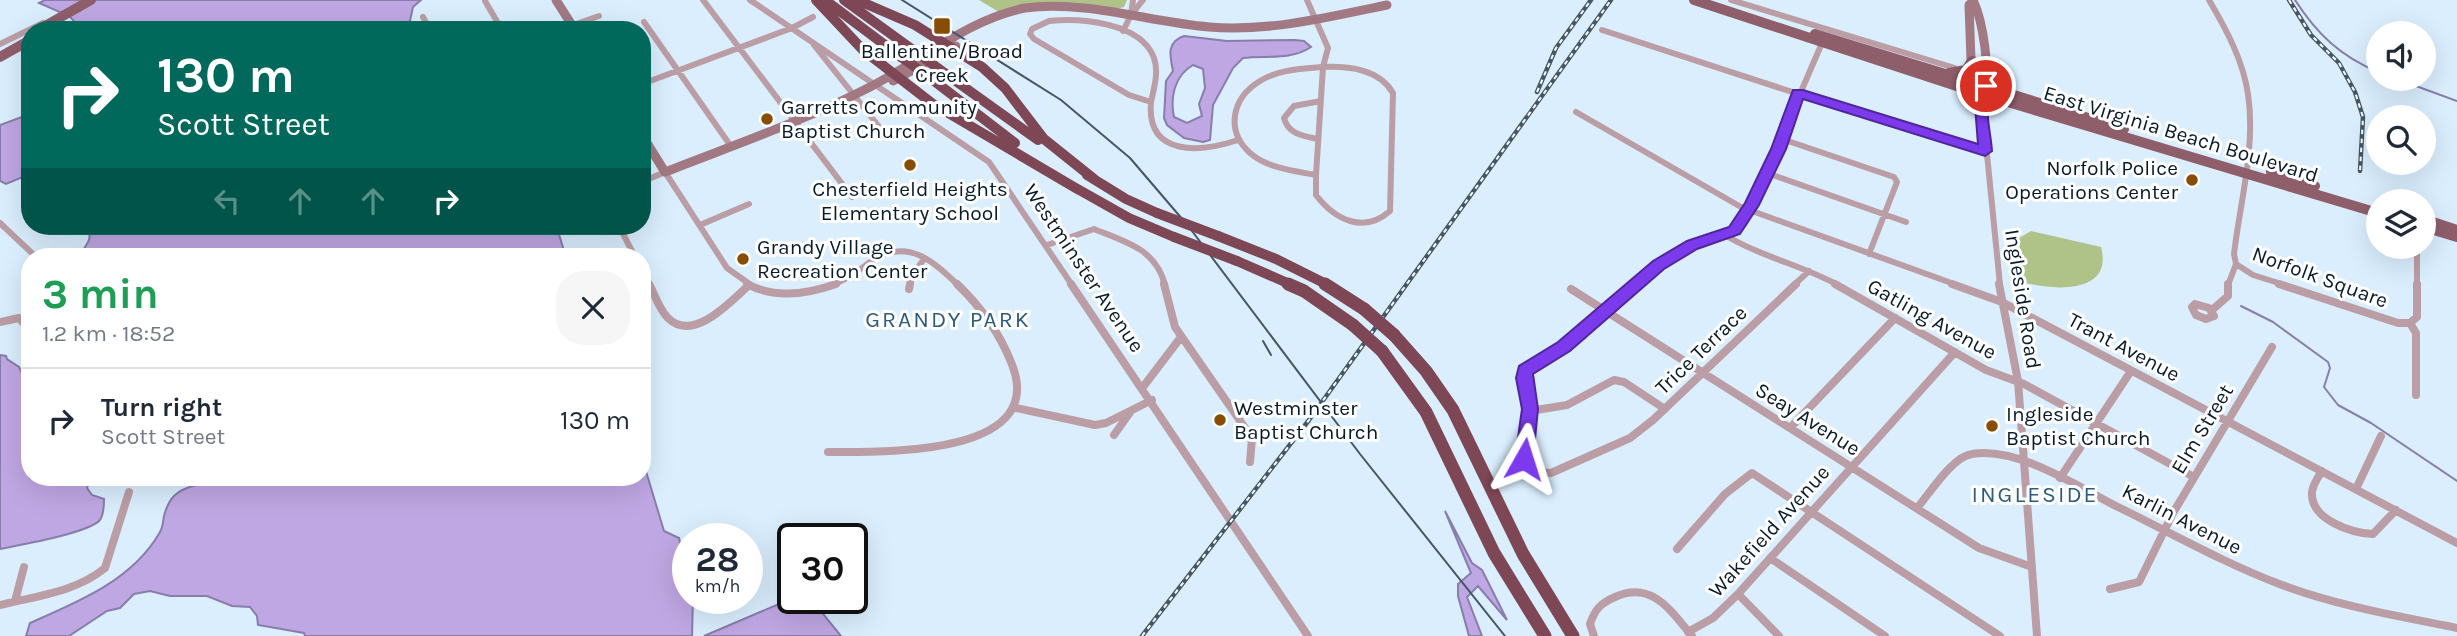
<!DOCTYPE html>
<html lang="en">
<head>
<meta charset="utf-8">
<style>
  :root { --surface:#fff; --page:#f6f6f7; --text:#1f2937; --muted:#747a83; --line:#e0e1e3 }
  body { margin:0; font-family:Karla,sans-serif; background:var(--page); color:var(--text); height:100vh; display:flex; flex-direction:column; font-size:26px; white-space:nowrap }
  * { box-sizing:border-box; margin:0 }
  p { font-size:23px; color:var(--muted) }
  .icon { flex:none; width:38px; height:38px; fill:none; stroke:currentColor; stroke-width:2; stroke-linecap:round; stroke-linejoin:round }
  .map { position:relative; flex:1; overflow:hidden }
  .details { position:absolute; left:21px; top:248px; width:630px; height:238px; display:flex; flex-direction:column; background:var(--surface); border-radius:28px; box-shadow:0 7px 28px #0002 }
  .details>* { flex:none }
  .top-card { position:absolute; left:21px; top:21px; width:630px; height:214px; border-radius:28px; box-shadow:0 7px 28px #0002; background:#00695c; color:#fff; overflow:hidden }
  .tools { position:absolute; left:2366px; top:21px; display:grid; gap:14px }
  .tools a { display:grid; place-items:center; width:70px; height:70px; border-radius:50%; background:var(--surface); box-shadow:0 7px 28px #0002; font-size:35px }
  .speed { position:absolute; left:672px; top:523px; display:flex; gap:14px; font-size:35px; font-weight:700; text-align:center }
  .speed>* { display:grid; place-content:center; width:91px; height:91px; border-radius:50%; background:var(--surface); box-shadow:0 7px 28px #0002; line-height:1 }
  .speed small { font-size:18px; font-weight:400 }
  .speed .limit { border:4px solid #111; border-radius:10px; background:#fff; color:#111 }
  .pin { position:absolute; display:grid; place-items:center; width:60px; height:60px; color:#fff; margin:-30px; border:4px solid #fff; border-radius:50%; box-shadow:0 2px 7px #0007 }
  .me { position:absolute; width:77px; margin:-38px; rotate:6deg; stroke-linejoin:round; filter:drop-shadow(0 0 5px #0008) }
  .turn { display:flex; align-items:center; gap:24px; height:147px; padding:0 21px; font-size:32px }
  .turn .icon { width:91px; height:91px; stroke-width:2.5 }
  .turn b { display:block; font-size:49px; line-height:60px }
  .lanes { display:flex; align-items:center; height:66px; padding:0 21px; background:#0003; justify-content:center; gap:35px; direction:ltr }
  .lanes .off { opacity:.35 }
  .round { display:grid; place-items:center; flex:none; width:74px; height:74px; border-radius:28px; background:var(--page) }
  .head { display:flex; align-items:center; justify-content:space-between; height:119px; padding:0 21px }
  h1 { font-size:42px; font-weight:700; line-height:52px; color:#1e9e55 }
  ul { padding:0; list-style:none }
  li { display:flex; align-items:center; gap:21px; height:105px; padding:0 21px; border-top:2px solid var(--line) }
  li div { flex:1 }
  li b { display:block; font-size:26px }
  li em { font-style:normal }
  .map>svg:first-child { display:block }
  .green { fill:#afc288 }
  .water { fill:#bfa7e3; stroke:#887dab; stroke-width:2; fill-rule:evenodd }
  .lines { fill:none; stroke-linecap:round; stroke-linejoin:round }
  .stream { stroke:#887dab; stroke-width:2 }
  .street-far1 { stroke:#bb9ea5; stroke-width:6 }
  .street { stroke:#bb9ea5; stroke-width:8 }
  .secondary { stroke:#a27983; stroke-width:9 }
  .primary { stroke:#8f5e6b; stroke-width:10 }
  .highway-far1 { stroke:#7e4756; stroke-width:10 }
  .highway { stroke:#7e4756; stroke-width:13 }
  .tram { stroke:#435766; stroke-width:2 }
  .rail-casing { stroke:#435766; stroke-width:4.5 }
  .rail { stroke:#fff; stroke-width:2; stroke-dasharray:4.5; stroke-linecap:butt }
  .highway-bridge-far1 { stroke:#7e4756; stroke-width:10 }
  .highway-bridge { stroke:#7e4756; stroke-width:13 }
  .route { fill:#7c3aed; stroke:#51269a; stroke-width:2 }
  .poi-dot { fill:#874d03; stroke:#fff; stroke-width:2.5 }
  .labels { text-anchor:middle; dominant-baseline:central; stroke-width:6; stroke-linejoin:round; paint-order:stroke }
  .poi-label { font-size:21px; fill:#071b29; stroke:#fff; text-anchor:start }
  .street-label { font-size:21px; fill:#071b29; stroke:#fff }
  .neighbourhood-label { font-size:23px; letter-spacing:2px; fill:#2d5c7f; stroke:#fff }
</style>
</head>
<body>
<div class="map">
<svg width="2457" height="636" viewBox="0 0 2457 636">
  <rect width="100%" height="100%" fill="#daeefe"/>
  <path class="green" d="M979 0H1127L1124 7 1117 9C1073 2 1043 2 999 12Z
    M2031 231 2101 247C2114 296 2051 290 2022 282L2019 238Z"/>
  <path class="water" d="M45 0H421L413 7 408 30H83L69 16 39 3Z
    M1184 36 1227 41 1295 40 1304 41 1311 47C1290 61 1266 55 1243 58L1233 68 1213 105 1210 140 1203 142 1184 138 1167 125 1164 118 1166 81 1173 71C1170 56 1166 42 1184 36ZM1193 65 1203 69 1205 88 1199 104 1202 116 1187 123 1174 117C1170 98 1174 76 1193 65Z
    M30 114V174L6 184 0 181V125Z
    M86 226H560L557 228 566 257H78C85 246 95 239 86 226Z
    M0 355 6 356 7 359 19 367 23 375H30V478H91L87 488 92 495 104 499C104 506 104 514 100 520 89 533 19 545 0 549Z
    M642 458 664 531 679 538 688 577V598L693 599 692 636H305L304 633 258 625 257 616 250 607 232 606 207 596H170L150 591 134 594 120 608 107 611 69 636H26L30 623C78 602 133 580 160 532 163 527 163 521 164 516 169 497 177 490 196 485L199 478H642Z
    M1445 511 1472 563 1482 570 1507 620 1478 586 1467 597 1482 636H1469L1458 596V584L1471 573Z
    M793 598 811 599 841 636H704Z"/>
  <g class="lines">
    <path class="stream" d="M2295 0C2317 34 2340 56 2378 72
      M2397 79 2457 101
      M2241 306 2273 322 2328 362 2330 368 2324 387 2338 405 2371 423 2457 481"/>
    <path class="street-far1" d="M703 0 852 197
      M750 0 989 162 1072 285
      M1307 0 1328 48 1323 67
      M1731 0 1955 68
      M2209 0C2226 29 2243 60 2248 94 2256 147 2240 202 2234 254L2236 264 2253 275 2285 285
      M485 1 502 30
      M1131 15 1143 0
      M423 17 430 30
      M1049 21C1080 18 1141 22 1154 58 1159 72 1154 88 1151 102L1129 95 1034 39 1030 34 1032 29Z
      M644 22 730 145
      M559 30 599 16
      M1602 30 1869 117 1985 151
      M1123 31 1131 15 1133 0
      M0 44 43 23
      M814 45 880 128
      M642 84 792 28 813 17
      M1981 94 2000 285
      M1151 102C1146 158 1202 152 1238 140
      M1576 112 1741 207 1957 285
      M1318 139C1303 136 1288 134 1284 118L1294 106 1321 101
      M1782 139 1894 177 1897 182 1869 254
      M1767 173 1906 222
      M1316 175V195C1335 220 1364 234 1390 211L1393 93C1379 69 1349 66 1323 67
      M1316 175C1294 171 1267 168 1250 153 1225 130 1232 98 1260 81 1279 69 1302 69 1323 67
      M1316 175 1323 67
      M642 182 665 172 727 268 751 285
      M0 223 36 257
      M700 225 749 204
      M619 226 635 257
      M1725 235C1761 257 1802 265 1838 285
      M1047 245 1094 229C1126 242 1156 249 1165 285
      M2417 247V285
      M642 270 650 285
      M831 285C847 280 859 270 873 260 908 238 933 261 958 285
      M910 285 913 274 924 259
      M1635 285 1659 265 1692 245 1734 230 1752 205 1822 43
      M1794 285 1809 271
      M2228 285 2236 264"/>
    <path class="street" d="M649 284C655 295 659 309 668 318 693 343 730 302 748 286
      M747 284C775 299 808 294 836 284
      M1071 284 1308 636
      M1164 284 1175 327 1252 438 1250 462
      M1637 284 1564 347 1525 371 1530 409 1524 449 1526 463 1537 472 1551 473 1630 438 1653 420 1796 284
      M1835 284 1986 370 2024 384 2194 477
      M1952 284 2002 302 2457 543
      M1999 284 2018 381 2037 636
      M2279 284 2398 323H2410L2417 317V284
      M909 289 910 284
      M1571 289 1979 548 2032 567
      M2195 304 2209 308 2214 316 2206 319 2196 315 2192 307Z
      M2212 310 2228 296V284
      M0 322 19 318 30 330
      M2410 323 2416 333V395
      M1143 387 1181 337
      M1016 408 1095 425 1106 423 1152 400
      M1530 411 1567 405 1614 380 1624 382 1665 409
      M1790 428 1895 318
      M1114 435 1131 411
      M828 452C883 452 1051 457 1011 362 999 332 980 306 957 284
      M2322 471C2318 477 2313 484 2312 492 2310 520 2352 533 2373 534L2396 510
      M2060 478 2131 371
      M2356 489 2381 436
      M1917 508C1930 493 1953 456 1972 454 2018 446 2080 488 2120 508 2173 534 2226 564 2282 585 2338 606 2398 616 2457 628
      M1677 549 1725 494 1752 473 2000 636
      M1770 558 1885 636
      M2110 589 2139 582 2173 513 2272 347
      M1738 594 1779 636
      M15 601 24 567
      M0 605C36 596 76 592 105 568L129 492
      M1688 632 1713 618 1738 594 1955 352
      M1594 636 1590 624C1595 609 1601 603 1615 597 1652 580 1671 611 1692 636"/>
    <path class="secondary" d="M556 0 575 30
      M1973 0C1982 19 1993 76 1981 93
      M1973 1 1969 5 1971 60 1979 90
      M893 81 956 46
      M642 135 665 172C734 145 804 121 870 87 921 61 968 19 1025 8 1086 0 1149 22 1209 27 1269 32 1329 17 1387 5"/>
    <path class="primary" d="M1694 0 1981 94 2378 213
      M38 30 91 0
      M1815 34 2124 129
      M0 57 30 40
      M1949 73 1966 70 1972 61
      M2271 172 2315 186
      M2424 219 2457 230
      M2424 227 2457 237"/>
    <path class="highway-far1" d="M816 0 863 50 933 104 1079 190
      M825 0 901 57
      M844 0 913 50
      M857 0 915 25 982 67 1005 88 1044 139 1094 179
      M939 69 1038 140
      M929 77 1015 143
      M1087 175 1126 199 1157 213
      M1074 187 1129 218 1174 237
      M1218 236 1276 259 1328 285
      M1237 261 1292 285"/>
    <path class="highway" d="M1288 284 1304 291 1353 325
      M1325 284 1364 309
      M1394 335 1426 371 1453 410 1523 554 1573 636
      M1382 351 1426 412 1494 553 1545 636"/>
    <path class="tram" d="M902 0 1061 100 1130 158 1189 227 1360 454 1505 636
      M1263 341 1271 355"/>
    <defs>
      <path id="rail" d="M2289 0 2311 35 2339 63 2355 92 2363 117 2360 171
        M1537 92 1556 48 1591 0
        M1142 636 1309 420 1611 0"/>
    </defs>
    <use href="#rail" class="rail-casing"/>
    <use href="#rail" class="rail"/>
    <path class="highway-bridge-far1" d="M913 50 939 69
      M901 57 929 77
      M1157 213 1218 236
      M1174 237 1237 261"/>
    <path class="highway-bridge" d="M1364 309 1394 335
      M1353 325 1382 351"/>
  </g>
  <path class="route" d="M1986 82 1992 86C1982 103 1991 132 1992 151L1985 156 1803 99 1786 149 1759 205 1740 234 1697 249 1664 269 1570 351 1533 374 1538 409 1533 459 1530 464H1518L1515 459 1522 409 1516 378 1519 366 1558 342 1653 261 1687 241 1729 227 1745 203 1771 149 1793 90H1803L1978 144 1974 93 1981 83Z"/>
  <g class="poi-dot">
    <rect x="933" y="17" width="18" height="18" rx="3.5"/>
    <circle cx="767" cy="119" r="7"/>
    <circle cx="910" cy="165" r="7"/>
    <circle cx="2192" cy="180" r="7"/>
    <circle cx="743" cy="259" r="7"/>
    <circle cx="1220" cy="420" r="7"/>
    <circle cx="1992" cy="426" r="7"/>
  </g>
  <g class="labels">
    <g class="poi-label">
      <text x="942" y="51" text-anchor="middle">Ballentine/Broad<tspan x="942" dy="24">Creek</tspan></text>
      <text x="781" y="107">Garretts Community<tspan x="781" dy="24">Baptist Church</tspan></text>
      <text x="2178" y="168" text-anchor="end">Norfolk Police<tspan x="2178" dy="24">Operations Center</tspan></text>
      <text x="910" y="189" text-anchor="middle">Chesterfield Heights<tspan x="910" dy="24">Elementary School</tspan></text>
      <text x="757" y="247">Grandy Village<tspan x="757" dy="24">Recreation Center</tspan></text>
      <text x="1234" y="408">Westminster<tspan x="1234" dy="24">Baptist Church</tspan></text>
      <text x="2006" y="414">Ingleside<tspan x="2006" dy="24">Baptist Church</tspan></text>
    </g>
    <g class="street-label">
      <text transform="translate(2181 134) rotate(17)">East Virginia Beach Boulevard</text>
      <text transform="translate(1084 268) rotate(56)">Westminster Avenue</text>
      <text transform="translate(2320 277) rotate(20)">Norfolk Square</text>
      <text transform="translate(2023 299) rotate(81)">Ingleside Road</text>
      <text transform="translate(1932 319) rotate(29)">Gatling Avenue</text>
      <text transform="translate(2124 347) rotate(28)">Trant Avenue</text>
      <text transform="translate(1701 350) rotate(-44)">Trice Terrace</text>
      <text transform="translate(1808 419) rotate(32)">Seay Avenue</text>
      <text transform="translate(2202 429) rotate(-59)">Elm Street</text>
      <text transform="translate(2182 519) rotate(27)">Karlin Avenue</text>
      <text transform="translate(1769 531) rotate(-48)">Wakefield Avenue</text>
    </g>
    <g class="neighbourhood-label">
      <text x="948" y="319">GRANDY PARK</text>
      <text x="2035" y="494">INGLESIDE</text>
    </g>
  </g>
</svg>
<div class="tools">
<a><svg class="icon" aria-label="sound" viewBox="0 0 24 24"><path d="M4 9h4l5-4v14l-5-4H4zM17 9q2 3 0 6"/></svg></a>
<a><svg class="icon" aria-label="search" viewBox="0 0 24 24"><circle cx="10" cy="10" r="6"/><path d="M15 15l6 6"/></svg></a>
<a><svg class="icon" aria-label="layers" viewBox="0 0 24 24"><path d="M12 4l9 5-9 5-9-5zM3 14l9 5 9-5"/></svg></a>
</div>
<div class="speed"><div>28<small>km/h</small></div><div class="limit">30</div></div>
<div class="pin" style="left:1986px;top:86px;background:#d93025"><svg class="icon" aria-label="arrive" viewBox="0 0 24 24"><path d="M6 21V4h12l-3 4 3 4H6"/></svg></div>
<svg class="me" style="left:1524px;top:459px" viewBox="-20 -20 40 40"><path d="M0-17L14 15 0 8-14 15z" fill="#7c3aed" stroke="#fff" stroke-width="4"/></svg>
<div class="top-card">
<div class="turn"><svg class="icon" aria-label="right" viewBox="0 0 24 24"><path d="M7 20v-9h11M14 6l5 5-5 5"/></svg><div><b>130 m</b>Scott Street</div></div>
<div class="lanes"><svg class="icon off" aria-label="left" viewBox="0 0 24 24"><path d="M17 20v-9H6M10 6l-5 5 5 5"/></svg><svg class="icon off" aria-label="ahead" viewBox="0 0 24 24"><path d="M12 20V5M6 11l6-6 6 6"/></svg><svg class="icon off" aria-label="ahead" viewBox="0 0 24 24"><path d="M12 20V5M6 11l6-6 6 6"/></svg><svg class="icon" aria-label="right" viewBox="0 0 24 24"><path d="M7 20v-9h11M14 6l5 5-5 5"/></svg></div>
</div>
<section class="details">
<div class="head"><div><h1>3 min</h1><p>1.2 km · 18:52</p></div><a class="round"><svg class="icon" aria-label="close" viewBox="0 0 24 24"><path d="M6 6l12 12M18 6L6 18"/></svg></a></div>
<ul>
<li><svg class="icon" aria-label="right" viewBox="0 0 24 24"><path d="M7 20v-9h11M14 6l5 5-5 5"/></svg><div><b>Turn right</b><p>Scott Street</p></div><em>130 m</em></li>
</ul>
</section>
</div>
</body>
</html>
